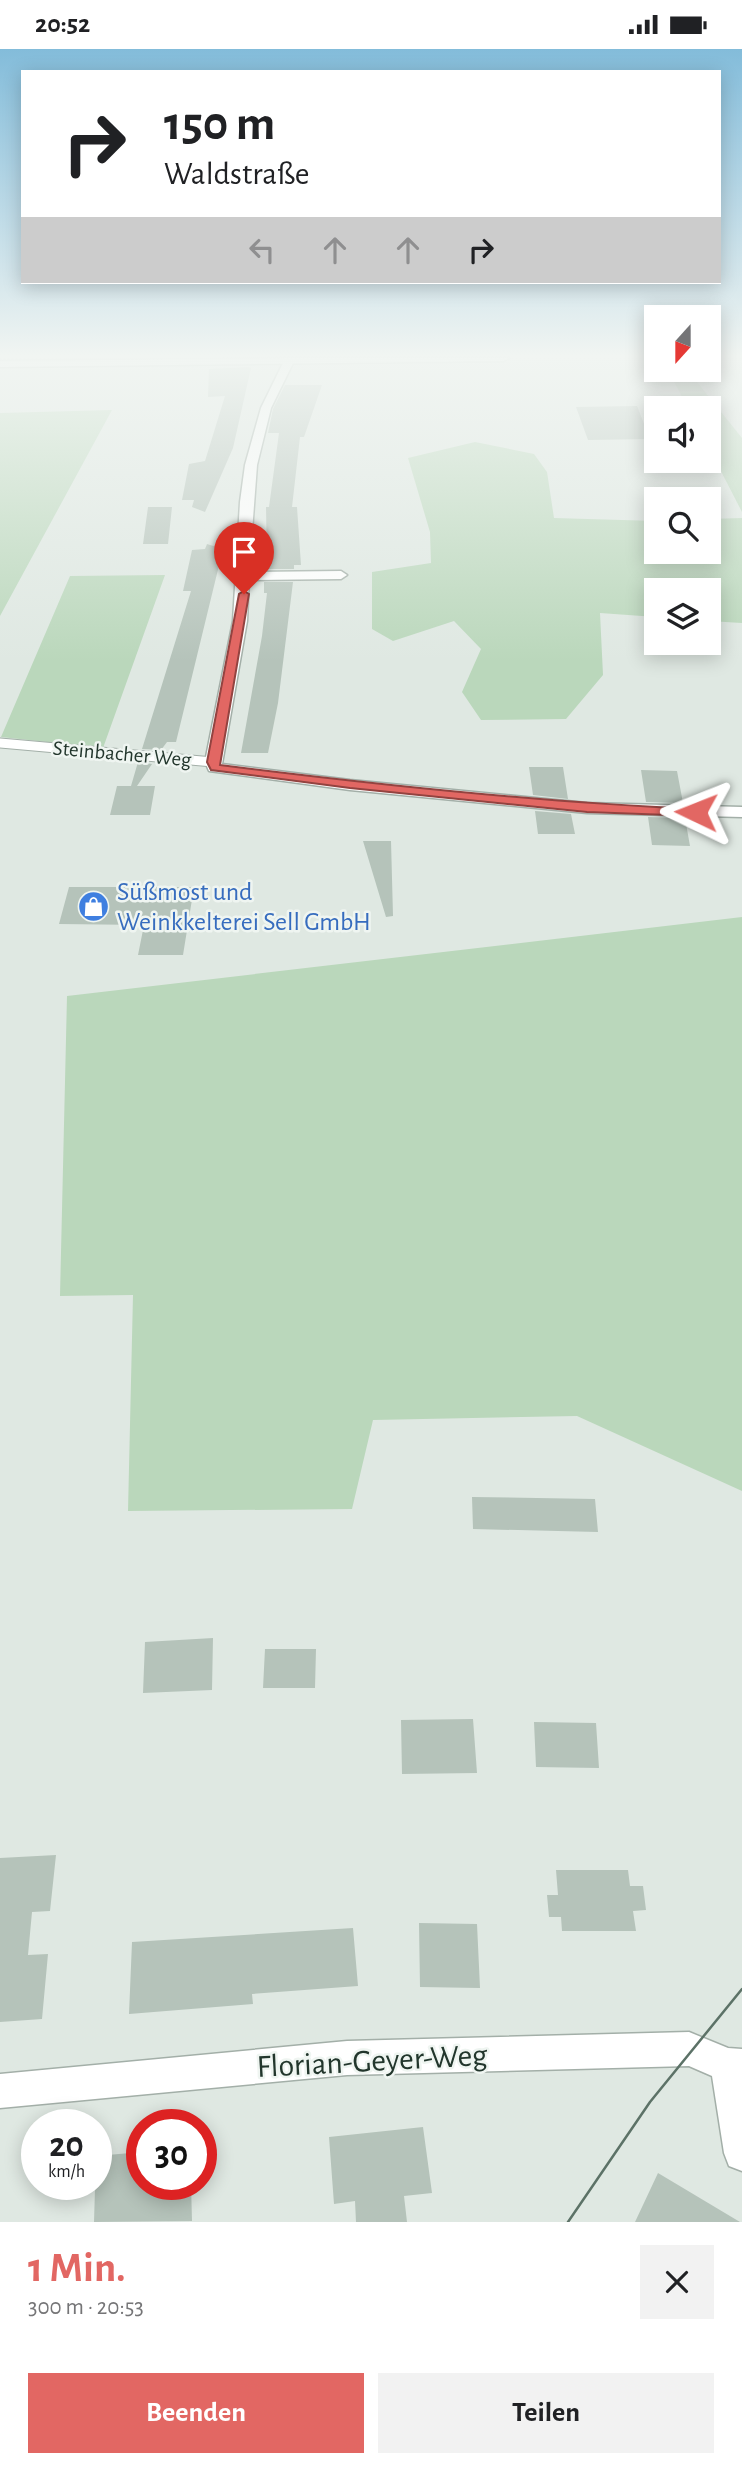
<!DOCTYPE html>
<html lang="de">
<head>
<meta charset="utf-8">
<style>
  :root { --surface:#fff; --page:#f2f2f2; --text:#202124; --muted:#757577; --accent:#e26763 }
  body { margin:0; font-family:"Alegreya Sans",sans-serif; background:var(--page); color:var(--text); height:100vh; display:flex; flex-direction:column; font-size:26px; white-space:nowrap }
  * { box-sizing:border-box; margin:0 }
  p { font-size:23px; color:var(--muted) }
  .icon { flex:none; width:38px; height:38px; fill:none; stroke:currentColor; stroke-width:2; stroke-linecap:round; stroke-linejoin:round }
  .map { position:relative; height:2173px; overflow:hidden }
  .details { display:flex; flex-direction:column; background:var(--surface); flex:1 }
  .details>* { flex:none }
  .guide { position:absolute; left:21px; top:21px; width:700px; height:214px; border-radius:0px; box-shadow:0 4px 18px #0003; background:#fff; color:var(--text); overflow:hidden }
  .needle { width:46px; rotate:201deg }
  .fabs { position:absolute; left:644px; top:256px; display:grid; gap:14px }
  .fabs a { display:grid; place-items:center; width:77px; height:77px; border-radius:0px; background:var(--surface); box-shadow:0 4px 18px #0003; font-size:35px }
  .speed { position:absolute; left:21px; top:2060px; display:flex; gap:14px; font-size:35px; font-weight:700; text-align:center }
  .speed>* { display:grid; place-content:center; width:91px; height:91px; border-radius:50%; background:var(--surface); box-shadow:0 4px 18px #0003; line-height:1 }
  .speed small { font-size:18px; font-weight:400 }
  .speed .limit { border:10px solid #d22; background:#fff; color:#111 }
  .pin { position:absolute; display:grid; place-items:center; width:60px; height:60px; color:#fff; margin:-72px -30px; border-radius:50% 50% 50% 0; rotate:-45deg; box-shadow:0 0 7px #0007 }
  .pin .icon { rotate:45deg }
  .me { position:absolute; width:77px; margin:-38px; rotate:272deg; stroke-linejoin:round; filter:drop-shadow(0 0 5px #0008) }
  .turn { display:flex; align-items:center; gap:24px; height:147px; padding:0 28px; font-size:32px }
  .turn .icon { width:91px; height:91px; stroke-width:2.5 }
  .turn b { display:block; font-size:49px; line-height:60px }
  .lanes { display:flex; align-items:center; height:66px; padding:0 28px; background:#0003; justify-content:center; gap:35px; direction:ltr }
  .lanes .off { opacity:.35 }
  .round { display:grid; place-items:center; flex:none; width:74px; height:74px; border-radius:0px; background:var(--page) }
  .overview { display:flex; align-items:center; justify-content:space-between; height:119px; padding:0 28px }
  h1 { font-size:42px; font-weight:700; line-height:52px; color:var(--accent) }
  .primary-button { display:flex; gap:14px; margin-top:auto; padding:14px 28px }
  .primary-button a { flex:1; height:80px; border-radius:0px; background:var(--accent); color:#fff; font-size:28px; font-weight:700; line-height:80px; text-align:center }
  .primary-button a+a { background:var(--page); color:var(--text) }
  .status { display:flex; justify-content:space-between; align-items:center; height:49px; padding:0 35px; background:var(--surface); direction:ltr }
  .status svg { height:19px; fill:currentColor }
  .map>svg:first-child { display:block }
  .green { fill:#bad7bb }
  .building { fill:#b5c3ba }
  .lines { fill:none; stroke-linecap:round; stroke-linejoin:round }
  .service-casing { stroke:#a3afa8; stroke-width:11 }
  .minor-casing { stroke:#a3afa8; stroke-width:3 }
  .tertiary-casing { stroke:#a3afa8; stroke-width:3 }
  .service { stroke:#fff; stroke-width:9 }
  .minor { fill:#fff; fill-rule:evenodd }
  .tertiary { fill:#fff; fill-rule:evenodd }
  .tram { stroke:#5c7267; stroke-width:2.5 }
  .route { fill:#e26763; stroke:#934340; stroke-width:2 }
  .labels { text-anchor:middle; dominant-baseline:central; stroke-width:5; stroke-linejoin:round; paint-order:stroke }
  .far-street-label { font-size:21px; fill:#22362c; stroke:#eff5f1 }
  .shop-label { font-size:26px; fill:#366cbe; stroke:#eff5f1; text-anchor:start }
  .near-street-label { font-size:32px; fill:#22362c; stroke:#eff5f1 }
</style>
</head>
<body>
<div class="status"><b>20:52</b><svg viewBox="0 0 49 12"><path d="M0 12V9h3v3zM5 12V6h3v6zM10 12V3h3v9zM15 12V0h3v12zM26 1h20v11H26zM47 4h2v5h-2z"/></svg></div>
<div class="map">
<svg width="742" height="2173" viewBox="0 0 742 2173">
  <rect width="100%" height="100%" fill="#dfe8e2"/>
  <path class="green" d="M671 327 693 328 742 389V463L709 399V359H688Z
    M112 361 0 567V364Z
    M475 393 534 405 547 423 554 469 656 472V502H709V470L742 469V574L709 572V541H656V568L600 564 603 626 566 670 481 671 462 643 481 600 454 572 393 592 372 580V523L431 514 430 483 408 409Z
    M165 526 103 699 1 688 70 527Z
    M742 868V1442L577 1367 373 1371 352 1460 128 1462 133 1246 60 1247 67 947Z"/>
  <path class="building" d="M248 318 251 319 233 399 205 463 192 458 194 451H182L189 415 205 412 225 347 208 348 209 320Z
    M285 336H322L304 388H300L292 458H297L301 516H294V520H264L263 509H267L266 458H269L279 384H268L273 360Z
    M637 357 650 390 588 391 576 358Z
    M148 458H172L168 495H143Z
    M207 495 223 500 176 693H167L161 701 142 700 191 542H183L192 501 205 500Z
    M264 533H293L278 654 268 704H241L262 587 267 544H264Z
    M138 713 152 715 137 737H155L150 766H110L117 737H131Z
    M529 718H563L568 750 533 746Z
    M641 721 677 722 683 754 646 753Z
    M535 762 571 765 575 785H538Z
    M648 768 685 769 690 797 652 796Z
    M363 792H391L393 867 386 868Z
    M69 838H194L183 906H138L144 876 59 875Z
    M472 1448 595 1450 598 1483 473 1480Z
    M213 1589 212 1641 143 1644 145 1593Z
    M265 1600H316L315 1639H263Z
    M473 1670 477 1724 402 1725 401 1671Z
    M534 1673 596 1674 599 1719 536 1718Z
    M56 1806 50 1862 32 1863 28 1906 48 1905 42 1970 0 1973V1809Z
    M556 1821H628L630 1837H643L646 1861 633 1862 636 1882H562L561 1868H549L547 1846H558Z
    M419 1874 477 1875 480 1939 420 1938Z
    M353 1879 358 1937 252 1945 253 1955 129 1965 132 1893Z
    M423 2078 432 2144 404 2147 407 2173H356L355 2152 334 2155 329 2088Z
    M142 2103V2135H191L192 2172 94 2173 96 2107Z
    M658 2124 740 2173H635Z"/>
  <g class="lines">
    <defs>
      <path id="service" d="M0 694 213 713"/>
      <path id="minor" d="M289 309 294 312 271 359 257 416 249 523 341 522 347 526 341 530 249 531 247 572 222 715 350 731 587 754 742 758V768L587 764 350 741 209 722 205 713 233 572 240 453 245 416 261 359 284 312Z
        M689 1983 728 1999 742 2000V2122L729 2117 724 2104 712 2027 689 2017 347 2026 0 2059V2025L347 1992Z"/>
      <path id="tertiary" d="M295 309H509L504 312 0 318V312Z"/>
    </defs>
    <use href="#service" class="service-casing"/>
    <use href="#minor" class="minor-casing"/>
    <use href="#tertiary" class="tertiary-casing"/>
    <use href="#service" class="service"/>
    <use href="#minor" class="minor"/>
    <use href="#tertiary" class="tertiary"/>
    <path class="tram" d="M568 2173 650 2053 742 1940"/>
  </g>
  <linearGradient id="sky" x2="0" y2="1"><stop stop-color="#83bcda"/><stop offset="0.5" stop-color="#f1f5f2"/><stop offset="1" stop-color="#f1f5f2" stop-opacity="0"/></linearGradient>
  <rect width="742" height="613" fill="url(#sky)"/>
  <path class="route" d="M244 542 249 545 220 716C378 736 536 753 696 760L702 763 696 767 587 763 350 739 211 721 207 713 239 545Z"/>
  <defs>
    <symbol id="shop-disc" viewBox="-11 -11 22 22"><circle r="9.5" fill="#3f7fe0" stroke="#eff5f1"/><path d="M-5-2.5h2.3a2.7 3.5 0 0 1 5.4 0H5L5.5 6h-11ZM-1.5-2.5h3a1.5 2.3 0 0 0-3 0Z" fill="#fff"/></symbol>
  </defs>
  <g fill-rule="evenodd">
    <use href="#shop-disc" x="76" y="840" width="35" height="35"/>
  </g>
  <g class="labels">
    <g class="far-street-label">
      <text transform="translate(122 705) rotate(5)">Steinbacher Weg</text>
    </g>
    <g class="shop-label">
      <text x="117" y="843">Süßmost und<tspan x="117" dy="30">Weinkkelterei Sell GmbH</tspan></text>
    </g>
    <g class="near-street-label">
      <text transform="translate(372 2012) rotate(-3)">Florian-Geyer-Weg</text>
    </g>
  </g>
</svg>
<div class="fabs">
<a><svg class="needle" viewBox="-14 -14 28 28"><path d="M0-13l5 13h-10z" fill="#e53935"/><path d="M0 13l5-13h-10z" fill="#757577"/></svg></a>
<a><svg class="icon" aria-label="sound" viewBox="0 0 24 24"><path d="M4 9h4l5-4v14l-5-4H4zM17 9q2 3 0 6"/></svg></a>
<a><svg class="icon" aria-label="search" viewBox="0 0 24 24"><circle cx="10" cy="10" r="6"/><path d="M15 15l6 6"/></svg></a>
<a><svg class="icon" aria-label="layers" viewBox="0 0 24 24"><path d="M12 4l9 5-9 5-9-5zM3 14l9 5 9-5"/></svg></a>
</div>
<div class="speed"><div>20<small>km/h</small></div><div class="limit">30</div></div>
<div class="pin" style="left:244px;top:545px;background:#d93025"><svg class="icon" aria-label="arrive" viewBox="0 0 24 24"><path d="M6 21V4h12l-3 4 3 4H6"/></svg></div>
<svg class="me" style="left:696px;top:763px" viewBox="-20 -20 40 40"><path d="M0-17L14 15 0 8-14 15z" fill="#e26763" stroke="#fff" stroke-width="4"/></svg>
<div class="guide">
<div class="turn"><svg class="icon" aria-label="right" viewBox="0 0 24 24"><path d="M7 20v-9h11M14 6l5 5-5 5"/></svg><div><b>150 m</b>Waldstraße</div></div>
<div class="lanes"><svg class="icon off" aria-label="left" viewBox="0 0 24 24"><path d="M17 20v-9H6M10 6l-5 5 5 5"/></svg><svg class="icon off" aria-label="ahead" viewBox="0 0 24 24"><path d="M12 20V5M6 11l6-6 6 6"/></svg><svg class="icon off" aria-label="ahead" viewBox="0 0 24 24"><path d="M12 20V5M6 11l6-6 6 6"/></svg><svg class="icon" aria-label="right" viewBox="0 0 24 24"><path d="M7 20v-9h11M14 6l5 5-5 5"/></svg></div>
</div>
</div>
<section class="details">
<div class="overview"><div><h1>1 Min.</h1><p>300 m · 20:53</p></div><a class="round"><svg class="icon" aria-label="close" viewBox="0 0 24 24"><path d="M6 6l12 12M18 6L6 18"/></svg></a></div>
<div class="primary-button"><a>Beenden</a><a>Teilen</a></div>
</section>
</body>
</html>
